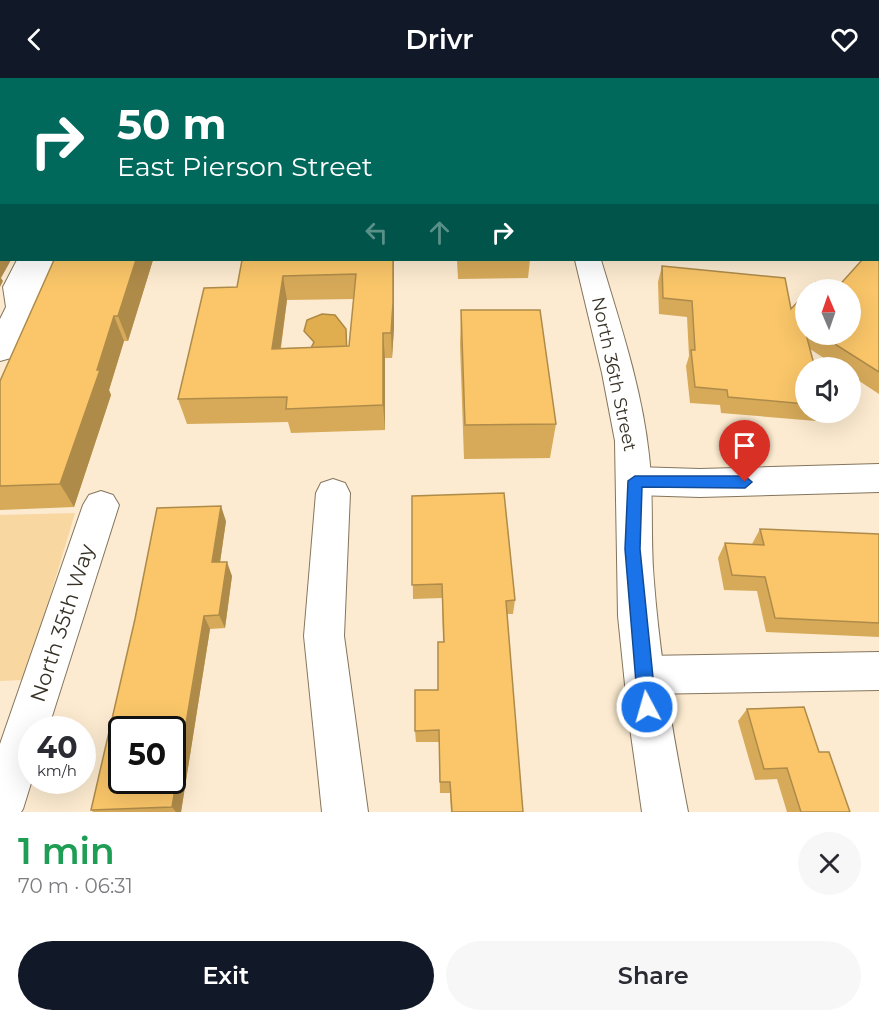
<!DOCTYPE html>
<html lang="en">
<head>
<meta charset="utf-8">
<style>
  :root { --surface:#fff; --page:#f7f7f7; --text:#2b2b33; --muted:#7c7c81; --accent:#111827 }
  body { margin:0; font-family:Montserrat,sans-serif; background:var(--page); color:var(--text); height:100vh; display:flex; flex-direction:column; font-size:22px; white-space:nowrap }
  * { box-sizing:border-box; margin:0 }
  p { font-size:20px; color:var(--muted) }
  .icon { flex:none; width:33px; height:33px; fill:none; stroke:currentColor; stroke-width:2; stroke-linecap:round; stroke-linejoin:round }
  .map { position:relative; height:734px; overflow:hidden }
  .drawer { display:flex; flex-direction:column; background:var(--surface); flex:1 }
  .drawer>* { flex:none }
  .banner { position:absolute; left:0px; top:0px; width:879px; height:183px; box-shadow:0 6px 24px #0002; background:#00695c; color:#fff; overflow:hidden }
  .needle { width:39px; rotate:358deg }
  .fabs { position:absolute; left:795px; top:201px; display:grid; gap:12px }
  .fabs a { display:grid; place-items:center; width:66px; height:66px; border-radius:50%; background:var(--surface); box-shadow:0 6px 24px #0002; font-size:30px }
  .speed { position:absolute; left:18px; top:638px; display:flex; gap:12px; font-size:30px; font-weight:700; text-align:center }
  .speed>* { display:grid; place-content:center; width:78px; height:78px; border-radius:50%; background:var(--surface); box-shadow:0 6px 24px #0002; line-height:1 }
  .speed small { font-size:15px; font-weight:400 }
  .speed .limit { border:3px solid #111; border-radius:9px; background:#fff; color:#111 }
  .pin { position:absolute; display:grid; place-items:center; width:51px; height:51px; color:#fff; margin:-62px -26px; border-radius:50% 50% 50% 0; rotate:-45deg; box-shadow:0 0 6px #0007 }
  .pin .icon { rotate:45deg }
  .me { position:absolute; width:66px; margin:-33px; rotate:354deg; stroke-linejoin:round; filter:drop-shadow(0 0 4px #0008) }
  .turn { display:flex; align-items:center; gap:21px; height:126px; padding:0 18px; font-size:27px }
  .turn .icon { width:78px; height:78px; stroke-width:2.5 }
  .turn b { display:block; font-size:42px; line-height:51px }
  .lanes { display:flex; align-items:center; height:57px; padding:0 18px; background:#0003; justify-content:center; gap:30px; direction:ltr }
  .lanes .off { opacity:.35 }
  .round { display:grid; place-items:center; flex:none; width:63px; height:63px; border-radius:32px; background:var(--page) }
  .headline { display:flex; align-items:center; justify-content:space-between; height:102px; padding:0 18px }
  h1 { font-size:36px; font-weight:600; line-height:45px; color:#1e9e55 }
  .primary-button { display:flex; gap:12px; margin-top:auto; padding:12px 18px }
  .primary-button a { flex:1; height:69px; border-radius:36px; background:var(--accent); color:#fff; font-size:24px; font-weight:600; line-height:69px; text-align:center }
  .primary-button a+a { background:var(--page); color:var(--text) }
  header { display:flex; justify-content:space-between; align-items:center; height:78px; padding:0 18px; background:var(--accent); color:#fff; font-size:27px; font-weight:600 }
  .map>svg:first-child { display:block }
  .green { fill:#f8d7a0 }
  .water { fill:#e0ad4f; stroke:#ad8843; stroke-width:1.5 }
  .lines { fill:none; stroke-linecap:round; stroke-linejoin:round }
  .minor-casing { stroke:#84755d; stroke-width:2 }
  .major-casing { stroke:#84755d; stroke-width:2 }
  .minor { fill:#fff; fill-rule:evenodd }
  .major { fill:#fff; fill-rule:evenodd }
  .wall { fill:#d7aa5a; fill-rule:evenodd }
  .shaded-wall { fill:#af8b4a }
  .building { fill:#fac669; stroke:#af8b4a; stroke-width:1.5; fill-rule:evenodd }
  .route { fill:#1a73e8; stroke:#114b97; stroke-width:1.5 }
  .labels { text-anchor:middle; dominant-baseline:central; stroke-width:4.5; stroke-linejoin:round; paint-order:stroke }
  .street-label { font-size:18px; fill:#373126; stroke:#fff }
  .near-street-label { font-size:21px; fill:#373126; stroke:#fff }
</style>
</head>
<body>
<header><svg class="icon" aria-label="back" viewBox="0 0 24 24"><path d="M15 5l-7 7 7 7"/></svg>Drivr<svg class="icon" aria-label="heart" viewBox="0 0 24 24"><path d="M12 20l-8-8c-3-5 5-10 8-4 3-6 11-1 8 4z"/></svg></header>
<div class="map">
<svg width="879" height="734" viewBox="0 0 879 734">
  <rect width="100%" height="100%" fill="#fcebd0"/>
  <path class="green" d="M75 435 25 602 0 603V437Z"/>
  <path class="water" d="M322 236 335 237 346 251 347 280 309 274 314 264 304 253 307 242Z"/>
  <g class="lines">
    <defs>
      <path id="minor" d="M878 66H879V82H878Z
        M17 182H68L53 215 32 234 11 280 0 283V241L6 229 3 209Z
        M879 386V414L700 419 635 417 623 413 618 403 623 393 635 389 700 391Z
        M333 401 345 405 350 415 344 558 368 734H322L304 558 316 415 321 405Z
        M101 413 113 417 119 427 48 651H32V702L23 731 21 734H0V666L83 427 89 417Z
        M879 574V612L644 616 630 611 624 597 630 583 644 578Z"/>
      <path id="major" d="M123 0H246L122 2Z
        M522 0H542L543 2H522Z
        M878 9H879V21H878Z
        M0 18H2V30H0Z
        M575 182H601C620 245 642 311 649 377 654 419 650 462 654 504 660 581 673 658 688 734H642L628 636 618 538 615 363 602 295Z"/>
    </defs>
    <use href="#minor" class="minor-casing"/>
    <use href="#major" class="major-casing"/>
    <use href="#minor" class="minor"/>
    <use href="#major" class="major"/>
  </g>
  <path class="wall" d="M878 119 879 120V316L850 297V290H839L810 271 806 290V334H821L816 343 721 335 720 327 690 325 686 288 689 278 687 239 659 236 658 204 662 188 791 231 806 215V256H850L878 182Z
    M153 182 128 263H124L109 312 111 317 74 429 0 432V303Z
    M242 182H394V250L392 280H385V352L291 355 288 344 187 346 178 321 237 209ZM354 221 349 268 281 270 287 222Z
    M457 182H530L528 200 458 201Z
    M461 232 556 346 550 380 464 381 460 267Z
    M412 418 515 522 513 536H507L523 734H451L450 715H440L439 664H416L415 653 438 612 443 564 442 520 413 521Z
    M226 443 220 484 232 498 225 550 210 551 181 734H93L91 732Z
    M760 451 879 456V559L766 554 757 513 724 512 718 480 725 465 752 466Z
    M747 631 819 674 850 734H787L777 701 755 702 738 643Z"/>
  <path class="shaded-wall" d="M2 168V182H11L1 200 3 203 0 209V171Z
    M136 182H153L128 263 118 238Z
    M393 182H394V250L392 280 391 255Z
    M283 198 287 222 277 295 272 271Z
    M114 238 124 263 109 312 111 317 74 429 60 406Z
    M383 255 385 280V352L383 327Z
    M221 428 226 443 218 498 212 484Z
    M227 484 232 498 225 550 219 537Z
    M204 538 210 551 181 734H176L172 729Z"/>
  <path class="building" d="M2 39V168L0 171V42Z
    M878 119 879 120V152L878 151Z
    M878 165 879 166V294L819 256H850V212H835L862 182H878Z
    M54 182H136L118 238H114L97 292H100L60 406 0 408V303Z
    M242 182H393V225L391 255H383V327L286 331 287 319 178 321 204 210 237 209ZM356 196 349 268 272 271 283 198Z
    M662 188 785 200 791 231 806 215V248L804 247 806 256 815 290H806V326L728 319 727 312 695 309 691 272H695L692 223 663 220Z
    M816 204 833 212H809Z
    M461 232H540L556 346 465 347Z
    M504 415 515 522 506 523 523 734H452L450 704H440L439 652 415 653V612H438V564H444L442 506 412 507V418Z
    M221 428 212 484H227L219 537 204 538 172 729 91 732 135 541 157 430ZM122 651H172V702H122Z
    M760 451 879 456V545L775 540 765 499 732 497 725 465 764 467Z
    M804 629 819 674H829L850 734H801L787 690 764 691 747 631Z"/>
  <path class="route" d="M635 398H745L752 404 745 410 642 409 640 471 656 629 653 635 647 637 641 635 638 629 625 471 628 403Z"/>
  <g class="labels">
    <g class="street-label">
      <text transform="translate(614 296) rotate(78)">North 36th Street</text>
    </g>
    <g class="near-street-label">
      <text transform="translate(62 545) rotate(-72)">North 35th Way</text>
    </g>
  </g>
</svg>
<div class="fabs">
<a><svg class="needle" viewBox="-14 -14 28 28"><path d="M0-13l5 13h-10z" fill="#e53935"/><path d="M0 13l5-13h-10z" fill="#7c7c81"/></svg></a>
<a><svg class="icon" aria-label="sound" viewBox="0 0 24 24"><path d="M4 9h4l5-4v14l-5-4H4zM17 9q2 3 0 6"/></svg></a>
</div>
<div class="speed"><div>40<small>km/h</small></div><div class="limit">50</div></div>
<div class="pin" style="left:745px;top:404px;background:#d93025"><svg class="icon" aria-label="arrive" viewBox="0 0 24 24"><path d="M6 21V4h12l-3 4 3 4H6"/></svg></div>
<svg class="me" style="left:647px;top:629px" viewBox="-20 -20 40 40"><circle r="17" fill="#1a73e8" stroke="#fff" stroke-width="3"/><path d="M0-11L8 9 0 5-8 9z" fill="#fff"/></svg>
<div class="banner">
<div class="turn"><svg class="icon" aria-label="right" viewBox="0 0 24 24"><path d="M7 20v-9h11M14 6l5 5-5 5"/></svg><div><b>50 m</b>East Pierson Street</div></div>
<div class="lanes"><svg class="icon off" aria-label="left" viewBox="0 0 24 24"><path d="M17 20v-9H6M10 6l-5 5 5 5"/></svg><svg class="icon off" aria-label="ahead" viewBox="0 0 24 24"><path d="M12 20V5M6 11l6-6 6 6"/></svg><svg class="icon" aria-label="right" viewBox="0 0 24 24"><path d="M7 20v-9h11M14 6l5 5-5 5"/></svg></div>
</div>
</div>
<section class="drawer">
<div class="headline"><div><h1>1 min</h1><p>70 m · 06:31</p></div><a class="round"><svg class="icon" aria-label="close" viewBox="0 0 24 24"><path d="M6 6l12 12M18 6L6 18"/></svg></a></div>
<div class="primary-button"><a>Exit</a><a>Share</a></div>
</section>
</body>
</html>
